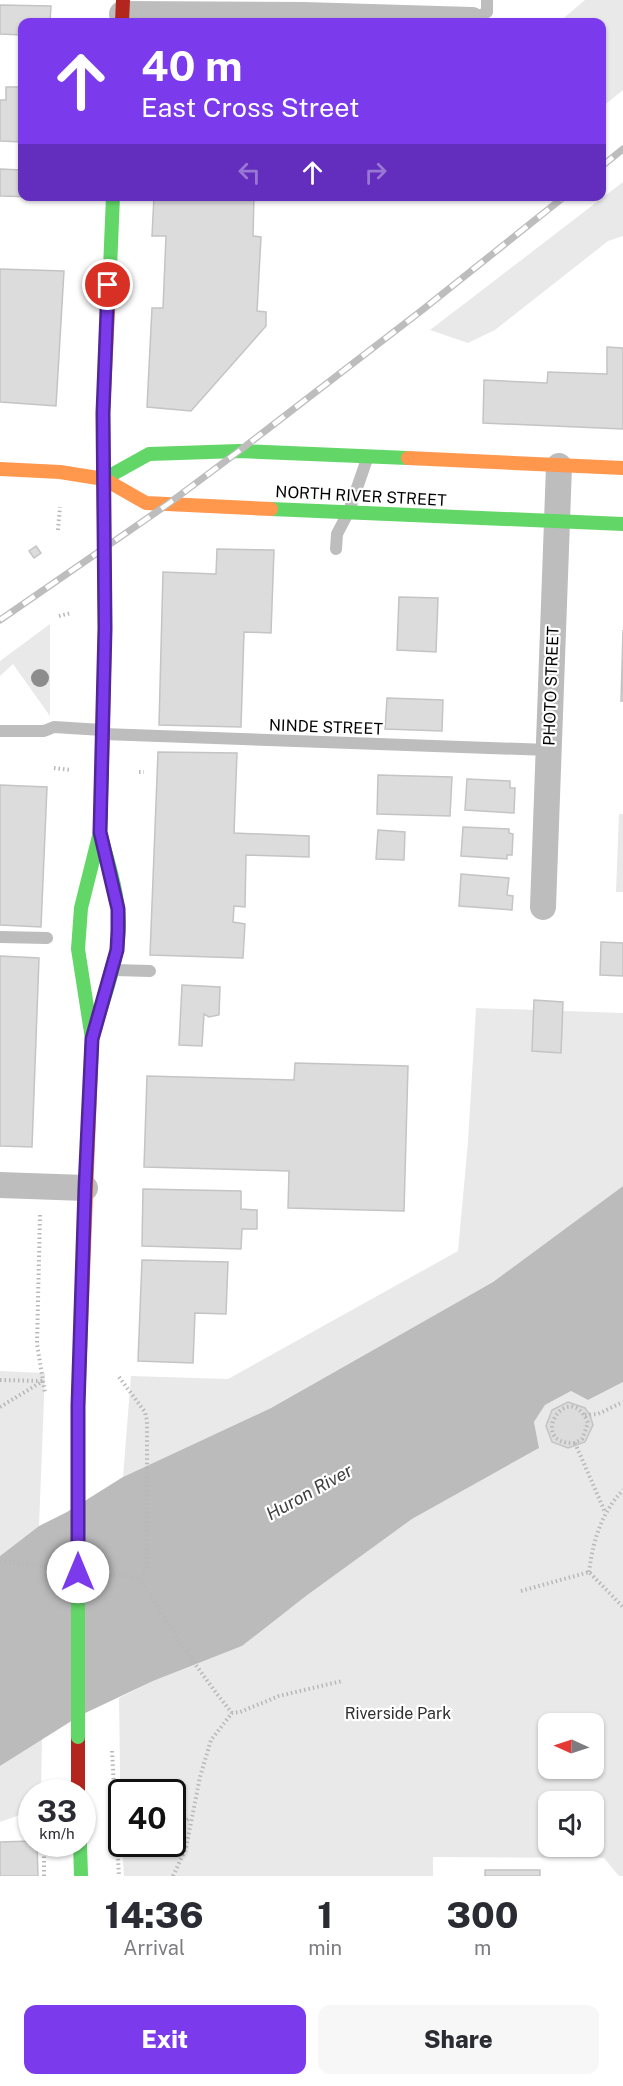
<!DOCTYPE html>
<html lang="en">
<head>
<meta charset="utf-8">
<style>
  :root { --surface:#fff; --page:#f7f7f7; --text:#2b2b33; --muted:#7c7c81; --accent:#7c3aed }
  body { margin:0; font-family:"Public Sans",sans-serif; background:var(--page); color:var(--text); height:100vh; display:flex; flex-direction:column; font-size:22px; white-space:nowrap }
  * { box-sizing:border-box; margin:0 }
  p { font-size:20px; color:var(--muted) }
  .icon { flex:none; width:33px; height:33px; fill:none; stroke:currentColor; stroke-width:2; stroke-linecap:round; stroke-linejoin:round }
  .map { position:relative; height:1876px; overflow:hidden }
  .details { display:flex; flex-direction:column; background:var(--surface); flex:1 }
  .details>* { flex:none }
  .guide { position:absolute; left:18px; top:18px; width:588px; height:183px; border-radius:12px; box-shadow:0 2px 4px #0004; background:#7c3aed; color:#fff; overflow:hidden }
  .needle { width:39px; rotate:273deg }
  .controls { position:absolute; left:538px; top:1713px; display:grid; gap:12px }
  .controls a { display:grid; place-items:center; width:66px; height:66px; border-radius:12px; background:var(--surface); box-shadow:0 2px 4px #0004; font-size:30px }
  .speed { position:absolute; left:18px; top:1779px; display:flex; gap:12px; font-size:30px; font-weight:700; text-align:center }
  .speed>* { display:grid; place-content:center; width:78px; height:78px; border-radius:50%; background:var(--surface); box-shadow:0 2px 4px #0004; line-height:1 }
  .speed small { font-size:15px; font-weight:400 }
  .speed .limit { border:3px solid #111; border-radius:9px; background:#fff; color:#111 }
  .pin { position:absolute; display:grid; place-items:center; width:51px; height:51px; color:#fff; margin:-26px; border:3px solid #fff; border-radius:50%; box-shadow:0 2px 6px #0007 }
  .me { position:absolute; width:66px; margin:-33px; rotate:0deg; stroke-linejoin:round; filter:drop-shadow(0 0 4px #0008) }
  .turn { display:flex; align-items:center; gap:21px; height:126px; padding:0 24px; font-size:27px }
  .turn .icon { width:78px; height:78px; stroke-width:2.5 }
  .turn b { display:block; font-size:42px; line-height:51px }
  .lanes { display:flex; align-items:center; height:57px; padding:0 24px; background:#0003; justify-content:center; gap:30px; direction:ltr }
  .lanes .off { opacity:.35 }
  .eta { display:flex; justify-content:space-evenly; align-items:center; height:102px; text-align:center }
  .eta b { font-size:36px; font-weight:800; line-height:42px }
  .cta { display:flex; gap:12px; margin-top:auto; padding:12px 24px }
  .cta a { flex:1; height:69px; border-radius:12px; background:var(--accent); color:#fff; font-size:24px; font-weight:800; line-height:69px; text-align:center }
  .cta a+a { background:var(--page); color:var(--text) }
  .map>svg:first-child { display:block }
  .green { fill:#e9e9e9; fill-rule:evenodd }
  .water { fill:#bbb }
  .building { fill:#dcdcdc; stroke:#c4c4c4; stroke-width:1.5 }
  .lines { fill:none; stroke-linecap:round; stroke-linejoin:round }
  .path { stroke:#b8b8b8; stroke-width:4; stroke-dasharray:1.5 3; stroke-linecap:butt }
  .lane { stroke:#bdbdbd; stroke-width:12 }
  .street { stroke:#bdbdbd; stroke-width:26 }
  .fast { stroke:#63d668; stroke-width:14 }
  .slow { stroke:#ff974d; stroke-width:14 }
  .jam { stroke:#b3261e; stroke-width:14 }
  .rail-casing { stroke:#bdbdbd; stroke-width:7 }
  .rail { stroke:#fff; stroke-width:4.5; stroke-dasharray:14; stroke-linecap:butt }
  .fast-bridge { stroke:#63d668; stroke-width:14 }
  .tree { fill:#8c8c8c }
  .route-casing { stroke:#51269a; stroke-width:15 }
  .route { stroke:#7c3aed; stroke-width:10 }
  .labels { text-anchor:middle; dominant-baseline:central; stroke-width:4.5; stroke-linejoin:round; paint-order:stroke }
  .street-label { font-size:16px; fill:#000; stroke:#fff }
  .park-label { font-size:16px; fill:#2e2e2e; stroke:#fff }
  .water-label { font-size:18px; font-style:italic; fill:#3f3f3f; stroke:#fff }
</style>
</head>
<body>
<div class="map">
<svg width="623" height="1876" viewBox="0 0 623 1876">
  <rect width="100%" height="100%" fill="#fff"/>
  <path class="green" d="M585 0H623V90L602 107V22H559Z
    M623 182V236L608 241 495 330 468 343 430 330Z
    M50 624V716L13 664 0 676V661Z
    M619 814H623V892H616Z
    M476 1008 623 1013V1186L493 1282 271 1408 123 1477 131 1376 228 1379 458 1251 468 1142Z
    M0 1371 45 1373 39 1526 0 1556Z
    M623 1382V1876H619L604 1858 433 1857V1876H124L122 1844H172V1792H122L121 1839 119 1698 153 1681 242 1646 306 1596 412 1519 539 1448 534 1422 545 1405 571 1391 588 1400ZM549 1724H594V1768H549ZM549 1802H594V1846H549Z
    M42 1739 41 1792H32L31 1811 0 1822V1766Z"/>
  <path class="water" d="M623 1186V1382L588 1400 571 1391 545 1405 534 1422 539 1448 412 1519 306 1596 242 1646 153 1681 81 1715 0 1766V1556L39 1526 67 1512 123 1477 271 1408 493 1282Z"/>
  <path class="building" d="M0 5 51 6 50 22H22V35L0 34Z
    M6 87H22V142L0 141V100H6Z
    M0 169 22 170V196L36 197 0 196Z
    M154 196H254L253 236 261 237 257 311 266 312V326L191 411 147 407 152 308H163L166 236H152Z
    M0 269 64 271 56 406 0 402Z
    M607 347 623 348V429L483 423 484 380 547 383 548 372 607 374Z
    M36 546 41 553 34 558 29 551Z
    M217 549 274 550 271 633 244 632 241 727 159 725 163 572 216 574Z
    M399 597 438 598 436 652 397 650Z
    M623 630V701H621Z
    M387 698 443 700 442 731 385 729Z
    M158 752 237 753 234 833 309 836V857L246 855 245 907 234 906 233 922 245 924 243 958 150 955Z
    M378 775 452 777 450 816 377 814Z
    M467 779 510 781V788H515L514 813 465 810Z
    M0 785 47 787 41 927 0 925Z
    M463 827 509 829V833L513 834 512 855H507V859L461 856Z
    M378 830 405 832 404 860 376 859Z
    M461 874 509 878 507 895 513 896 512 910 459 906Z
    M601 942 623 943V976L600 975Z
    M0 956 39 958 32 1147 0 1146Z
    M182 985 220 987 219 1015 209 1017 204 1014 202 1046 179 1045Z
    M534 1000 563 1002 561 1053 532 1051Z
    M295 1063 408 1066 404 1211 288 1208 289 1171 144 1167 147 1076 294 1080Z
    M143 1189 241 1191V1209L257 1210V1229H242L241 1249 142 1246Z
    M142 1260 228 1262 226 1314 195 1313 193 1363 138 1361Z
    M568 1402 585 1408 590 1415 593 1425 585 1442 568 1448 552 1442 546 1426 552 1410Z
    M32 1841V1844H37L38 1876H0V1842Z
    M485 1870H540V1876H485Z"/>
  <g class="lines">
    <path class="path" d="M58 530 60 507
      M59 616 71 613
      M54 768 71 770
      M139 772H144
      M40 1215 37 1344 45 1393
      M119 1377 145 1412 147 1421V1568L140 1578
      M0 1380 42 1381
      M0 1407 43 1381
      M585 1415 598 1414 623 1402
      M575 1443C525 1445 569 1376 588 1423L582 1439 575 1443 605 1512
      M0 1561 48 1567
      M589 1572C593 1541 601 1513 623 1490
      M109 1574 140 1578C168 1625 198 1671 232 1713
      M521 1591 589 1572 623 1607
      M112 1751 119 1876
      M172 1830 190 1818
      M137 1844H145
      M44 1876V1844
      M173 1876 186 1848 200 1777 211 1740 232 1713 240 1712 279 1696 342 1681"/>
    <path class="lane" d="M472 20 487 12V0
      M336 549 337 534 349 511 367 459
      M0 731H44L54 727 102 730
      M103 734 548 750
      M0 937 47 938
      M115 970 150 971"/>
    <path class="street" d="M122 14 303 15 472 20
      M543 907 559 466
      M0 1185 85 1188"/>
    <path class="fast" d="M109 293 113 196
      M104 479 149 454 239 451 408 458
      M271 509 623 524
      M95 1028C105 994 119 959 119 923 118 893 109 865 101 836
      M91 1067 92 1039 78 949 81 908 100 832 102 767
      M80 1844 81 1876"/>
    <path class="slow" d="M408 458 623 468
      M0 469 60 472 104 479 146 503 271 509
      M102 767 105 628 103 413 109 293
      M78 1406 91 1067"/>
    <path class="jam" d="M122 22 123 0
      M78 1737V1792"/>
    <defs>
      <path id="rail" d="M602 166 623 149
        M0 620 168 504 239 451 421 311 565 196"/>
    </defs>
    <use href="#rail" class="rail-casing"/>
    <use href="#rail" class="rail"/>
    <path class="fast-bridge" d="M78 1406V1737"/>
  </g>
  <circle class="tree" cx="40" cy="678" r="9"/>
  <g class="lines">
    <defs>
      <path id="route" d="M78 1572V1406L85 1188 92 1039 117 950 118 931V909L100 832 105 628 103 413 108 285"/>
    </defs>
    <use href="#route" class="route-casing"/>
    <use href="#route" class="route"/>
  </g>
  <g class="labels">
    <g class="street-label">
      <text transform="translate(361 496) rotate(3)">NORTH RIVER STREET</text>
      <text transform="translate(551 686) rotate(-88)">PHOTO STREET</text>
      <text transform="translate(326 727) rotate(2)">NINDE STREET</text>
    </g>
    <g class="park-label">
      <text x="398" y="1713">Riverside Park</text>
    </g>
    <g class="water-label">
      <text transform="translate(309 1492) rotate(-29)">Huron River</text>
    </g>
  </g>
</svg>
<div class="controls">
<a><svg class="needle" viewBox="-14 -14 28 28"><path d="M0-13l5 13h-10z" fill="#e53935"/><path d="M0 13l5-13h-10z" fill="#7c7c81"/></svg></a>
<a><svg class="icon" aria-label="sound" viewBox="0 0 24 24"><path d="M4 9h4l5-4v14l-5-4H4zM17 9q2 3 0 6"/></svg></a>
</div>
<div class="speed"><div>33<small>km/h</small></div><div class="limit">40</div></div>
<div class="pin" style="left:108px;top:285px;background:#d93025"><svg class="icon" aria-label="arrive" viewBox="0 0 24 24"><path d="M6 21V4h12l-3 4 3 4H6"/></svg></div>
<svg class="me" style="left:78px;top:1572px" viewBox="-20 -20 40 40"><circle r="19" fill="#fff"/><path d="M0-13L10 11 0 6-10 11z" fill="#7c3aed"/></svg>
<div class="guide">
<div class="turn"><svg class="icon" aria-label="ahead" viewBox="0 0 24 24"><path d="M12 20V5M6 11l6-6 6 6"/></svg><div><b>40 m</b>East Cross Street</div></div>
<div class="lanes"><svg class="icon off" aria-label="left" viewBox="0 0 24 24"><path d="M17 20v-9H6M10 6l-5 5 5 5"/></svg><svg class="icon" aria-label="ahead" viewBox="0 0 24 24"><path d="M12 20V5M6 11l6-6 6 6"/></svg><svg class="icon off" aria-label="right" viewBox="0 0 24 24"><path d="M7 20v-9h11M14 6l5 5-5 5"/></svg></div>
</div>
</div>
<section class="details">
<div class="eta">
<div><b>14:36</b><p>Arrival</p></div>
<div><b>1</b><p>min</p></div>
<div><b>300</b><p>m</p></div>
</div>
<div class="cta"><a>Exit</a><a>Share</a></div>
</section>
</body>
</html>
